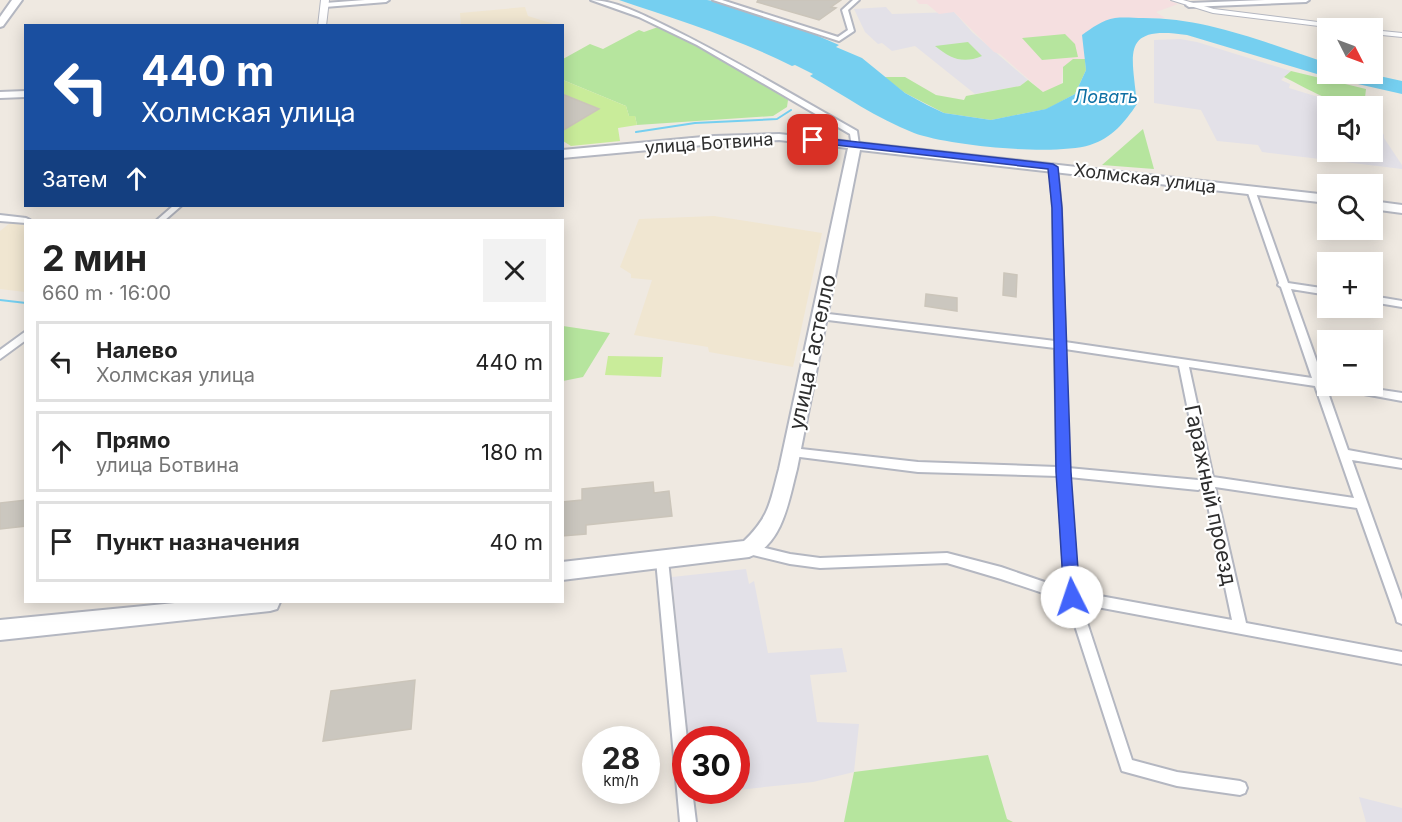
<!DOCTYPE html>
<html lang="ru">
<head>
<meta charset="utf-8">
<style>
  :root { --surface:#fff; --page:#f2f2f2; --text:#222; --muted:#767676; --line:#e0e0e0 }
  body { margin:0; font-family:Inter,sans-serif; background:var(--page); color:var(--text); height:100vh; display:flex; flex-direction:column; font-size:22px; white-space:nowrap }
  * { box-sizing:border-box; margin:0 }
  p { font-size:20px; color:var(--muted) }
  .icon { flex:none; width:33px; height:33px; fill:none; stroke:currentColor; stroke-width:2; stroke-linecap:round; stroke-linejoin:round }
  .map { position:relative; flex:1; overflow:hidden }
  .details { position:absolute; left:24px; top:219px; width:540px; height:384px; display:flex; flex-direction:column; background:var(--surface); border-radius:0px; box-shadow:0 3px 15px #0003 }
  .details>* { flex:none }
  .hud { position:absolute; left:24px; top:24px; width:540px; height:183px; border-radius:0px; box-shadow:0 3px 15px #0003; background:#1a4fa0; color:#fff; overflow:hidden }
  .needle { width:39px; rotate:132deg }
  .tools { position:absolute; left:1317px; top:18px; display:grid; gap:12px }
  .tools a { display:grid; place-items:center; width:66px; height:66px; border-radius:0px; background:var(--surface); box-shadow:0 3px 15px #0003; font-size:30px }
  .speed { position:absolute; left:582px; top:726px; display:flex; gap:12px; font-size:30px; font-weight:700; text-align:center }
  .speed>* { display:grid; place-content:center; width:78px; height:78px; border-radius:50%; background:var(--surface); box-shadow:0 3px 15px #0003; line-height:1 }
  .speed small { font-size:15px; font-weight:400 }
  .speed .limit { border:9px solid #d22; background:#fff; color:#111 }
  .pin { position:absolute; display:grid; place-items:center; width:51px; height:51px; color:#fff; margin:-26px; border-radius:12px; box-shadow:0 3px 9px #0006 }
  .me { position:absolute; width:66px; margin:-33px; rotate:356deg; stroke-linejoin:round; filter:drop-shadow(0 0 4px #0008) }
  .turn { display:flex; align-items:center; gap:21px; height:126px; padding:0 18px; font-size:27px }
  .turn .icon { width:78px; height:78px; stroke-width:2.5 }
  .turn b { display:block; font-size:42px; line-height:51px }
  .then { display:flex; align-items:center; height:57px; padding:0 18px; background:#0003; gap:12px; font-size:22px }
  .round { display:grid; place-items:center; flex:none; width:63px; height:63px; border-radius:0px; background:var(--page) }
  .summary { display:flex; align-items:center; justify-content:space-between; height:102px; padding:0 18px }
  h1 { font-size:36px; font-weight:700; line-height:45px }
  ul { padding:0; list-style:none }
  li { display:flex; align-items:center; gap:18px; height:81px; margin:0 12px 9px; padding:0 6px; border:3px solid var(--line); border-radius:0px }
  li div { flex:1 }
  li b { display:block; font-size:22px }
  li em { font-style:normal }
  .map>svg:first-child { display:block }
  .industrial { fill:#e3e1e8 }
  .education { fill:#f0e6d1 }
  .medical { fill:#f5dfe0 }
  .green { fill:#b6e59e }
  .pitch { fill:#c9ec9a }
  .water { fill:#75cff0 }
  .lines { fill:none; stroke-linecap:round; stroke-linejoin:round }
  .stream { stroke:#75cff0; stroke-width:2 }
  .building { fill:#cbc7bf; stroke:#cbc5ba; stroke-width:1.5 }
  .minor-casing { stroke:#b4b7c1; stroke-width:4 }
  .tertiary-casing { stroke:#b4b7c1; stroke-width:2 }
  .secondary-casing { stroke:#b4b7c1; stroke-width:4 }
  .minor { fill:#fff; fill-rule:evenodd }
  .tertiary { fill:#fff; fill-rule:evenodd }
  .secondary { fill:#fff; fill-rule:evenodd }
  .route { fill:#4264fb; stroke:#2b41a3; stroke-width:1.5 }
  .labels { text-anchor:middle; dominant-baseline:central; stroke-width:4.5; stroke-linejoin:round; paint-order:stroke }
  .far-water-label { font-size:18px; font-style:italic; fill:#0d6fa3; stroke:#fff }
  .far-street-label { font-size:18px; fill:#2e2e2e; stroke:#fff }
  .street-label { font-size:21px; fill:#2e2e2e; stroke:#fff }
</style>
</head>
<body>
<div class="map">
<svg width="1402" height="822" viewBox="0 0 1402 822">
  <rect width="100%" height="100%" fill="#efe9e1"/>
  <path class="industrial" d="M886 7 892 14 954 12 972 32 1028 80 1020 86 975 94 915 46 892 51 882 43 878 44 865 32 854 9Z
    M1180 39 1197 42 1291 71 1281 80 1290 84 1289 88 1348 106H1328V152H1372L1373 120 1384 135V138L1402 165V169L1262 152 1258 145 1217 141 1201 110 1154 103V40Z
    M746 569 749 584 754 581 768 653 842 648 847 672 810 675 817 722 859 724 854 772 813 782 737 790 736 740 688 739 672 577Z
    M1359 797 1402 808V822H1366Z"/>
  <path class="education" d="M525 7 528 16 557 25H461L460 13Z
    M714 216 822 233 793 367 709 352 708 347 634 335 652 280 631 278V274L620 267 639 219Z
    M10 223 25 225V292L0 289V231Z"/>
  <path class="medical" d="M916 0H1168L1178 4 1156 12 1165 18H1115L1083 35 1085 59 1063 67 1061 85 1043 92 1000 54 994 52 954 12 939 14 927 4H919Z"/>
  <path class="green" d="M658 27C703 48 746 73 788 100L787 107 773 116 637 125 635 116H629L626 106 563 80V59L590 44 603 49 639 30 644 32Z
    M1065 34 1075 44 1078 57 1042 60 1022 38Z
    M968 42 982 56C963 64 951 59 935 46Z
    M1073 59H1085L1086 70 1075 94 1047 109 991 120 944 113 905 93 884 77H905L936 95 964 100 966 96 1020 86 1028 80 1043 92 1063 83V67Z
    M1291 71 1366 89 1364 106C1337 107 1308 89 1284 77Z
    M1143 129 1154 169 1102 165Z
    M563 326 610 333 583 377 563 381Z
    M988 755 1007 819 1013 822H844L854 772Z"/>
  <path class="pitch" d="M563 80 626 106 629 116H635L637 125 618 128 620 141 571 146 563 141Z
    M608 356 663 357 661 377 605 375Z"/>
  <path class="water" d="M619 0C648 0 679 0 707 0 745 5 804 29 839 45L836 47 862 58 905 93 927 105 944 113 991 120 1046 109 1075 94 1086 70 1082 35C1092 28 1102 20 1115 18 1124 17 1134 18 1143 18 1208 18 1266 43 1327 63L1328 74H1370L1402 81V94L1327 77 1187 35C1120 25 1132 53 1137 104 1125 122 1112 138 1090 145 1054 156 950 146 914 133 876 118 845 96 810 76L813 74 795 65 792 66C736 38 678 20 619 0Z"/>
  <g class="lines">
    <path class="stream" d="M636 132 695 123 777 119 791 110
      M0 300 26 303"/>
  </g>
  <path class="building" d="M758 0H841L831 7 836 8 819 20 757 2Z
    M562 94 599 109 562 131Z
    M1004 273 1017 275 1016 297 1003 295Z
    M926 294 957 298V311L925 306Z
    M653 482 654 493 669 491 672 516 586 525V534L562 536V502L582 500V489Z
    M26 500V526L0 529V503Z
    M415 680 411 729 323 741 331 691Z"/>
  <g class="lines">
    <defs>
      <path id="minor" d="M365 0H389L386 2 325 7 322 5 325 3Z
        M591 0C614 0 644 15 664 25 730 57 793 95 857 131L859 145 852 147 850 134 697 45 639 17Z
        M713 0H722L838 37 848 30 842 10 853 0H859L848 10 854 31 839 41Z
        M1265 0H1309L1306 2 1189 7 1186 5 1189 3Z
        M1050 165H1056L1057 167 1061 208 1065 342 1312 378 1281 287 1278 285 1279 283 1247 190 1251 188 1255 190 1288 283 1328 289V295L1291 289 1323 379 1328 380V386H1355L1402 393V401L1326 387 1348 450 1402 460V468L1352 460 1402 600V624L1397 622 1396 618 1357 508 1215 487 1246 623 1402 652V664L1081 604 1132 760 1177 772 1240 781 1245 783 1247 788 1245 793 1240 795 1177 786 1122 771 1067 601 1001 579 947 563 820 568 790 564 749 554 745 553 743 549 745 545 749 544 790 554 820 558 947 553 1001 567 1065 589 1058 476 918 472 792 456 788 455 787 452 788 449 792 448 918 462 1057 467 1055 348 820 319 815 316 820 313 1055 341 1053 208ZM1065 349 1179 366 1202 479 1198 480 1068 468ZM1189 367 1315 386 1354 498 1213 477ZM1069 477 1198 490 1204 487 1232 620 1078 592Z
        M173 206H181L165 220H157Z
        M0 215 26 218 30 220H26V223L0 221Z
        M1372 296 1402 301V307L1372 302Z
        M26 331V340L0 359V350Z
        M662 555 666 556 668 560 687 740H686V790H692L696 822H680L656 560 658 556Z"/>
      <path id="tertiary" d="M321 0H329L326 26H318Z
        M1171 0H1183L1214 9 1350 26 1354 28H1335L1213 13Z
        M1372 30 1402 33V37L1372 34Z"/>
      <path id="secondary" d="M12 0H22L3 26 0 27V17Z
        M26 91V97L0 98V92Z
        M779 134 1328 195V203L860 150 797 469C789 499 783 545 749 557L562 580V562L744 541C770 516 770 502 779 469L848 148 779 140 714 144 562 158V150L714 136Z
        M1372 201 1402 205V213L1372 209Z
        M185 602H280L277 609 270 611 0 640V620Z"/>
    </defs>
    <use href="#minor" class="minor-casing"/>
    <use href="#tertiary" class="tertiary-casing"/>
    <use href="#secondary" class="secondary-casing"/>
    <use href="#minor" class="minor"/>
    <use href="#tertiary" class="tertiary"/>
    <use href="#secondary" class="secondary"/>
  </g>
  <path class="route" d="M813 137 1053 164 1058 167 1062 208 1071 472 1080 597 1078 602 1072 605 1066 602 1064 597 1056 472 1052 208 1048 169 809 142V138Z"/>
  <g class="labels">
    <g class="far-water-label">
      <text x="1106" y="96">Ловать</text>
    </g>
    <g class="far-street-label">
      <text transform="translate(709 143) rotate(-4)">улица Ботвина</text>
      <text transform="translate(1145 178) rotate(7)">Холмская улица</text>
    </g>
    <g class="street-label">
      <text transform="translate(812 352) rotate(-78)">улица Гастелло</text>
      <text transform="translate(1211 495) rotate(78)">Гаражный проезд</text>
    </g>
  </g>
</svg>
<div class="tools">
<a><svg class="needle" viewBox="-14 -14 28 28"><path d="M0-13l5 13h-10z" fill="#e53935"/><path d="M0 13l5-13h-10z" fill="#767676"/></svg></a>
<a><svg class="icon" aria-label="sound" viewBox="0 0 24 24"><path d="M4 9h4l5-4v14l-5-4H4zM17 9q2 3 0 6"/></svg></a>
<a><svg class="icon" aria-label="search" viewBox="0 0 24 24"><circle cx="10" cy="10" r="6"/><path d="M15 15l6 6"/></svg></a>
<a>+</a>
<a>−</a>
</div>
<div class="speed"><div>28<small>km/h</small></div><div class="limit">30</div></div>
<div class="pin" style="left:813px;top:140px;background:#d93025"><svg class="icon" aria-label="arrive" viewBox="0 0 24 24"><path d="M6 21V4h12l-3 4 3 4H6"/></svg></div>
<svg class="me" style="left:1072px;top:597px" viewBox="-20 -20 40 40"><circle r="19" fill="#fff"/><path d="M0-13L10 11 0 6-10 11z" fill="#4264fb"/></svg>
<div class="hud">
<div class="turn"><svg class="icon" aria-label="left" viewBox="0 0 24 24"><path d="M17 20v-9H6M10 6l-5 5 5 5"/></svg><div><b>440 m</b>Холмская улица</div></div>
<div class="then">Затем<svg class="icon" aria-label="ahead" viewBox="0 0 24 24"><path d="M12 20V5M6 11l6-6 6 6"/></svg></div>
</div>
<section class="details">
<div class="summary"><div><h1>2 мин</h1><p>660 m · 16:00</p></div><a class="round"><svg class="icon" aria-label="close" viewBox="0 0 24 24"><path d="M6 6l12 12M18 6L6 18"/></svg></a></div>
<ul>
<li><svg class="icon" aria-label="left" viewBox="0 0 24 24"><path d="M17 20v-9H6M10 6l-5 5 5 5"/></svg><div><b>Налево</b><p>Холмская улица</p></div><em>440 m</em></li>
<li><svg class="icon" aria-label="ahead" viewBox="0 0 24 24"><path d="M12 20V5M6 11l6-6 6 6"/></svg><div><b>Прямо</b><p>улица Ботвина</p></div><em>180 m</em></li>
<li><svg class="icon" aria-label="arrive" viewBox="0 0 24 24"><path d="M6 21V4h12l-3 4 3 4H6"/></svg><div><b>Пункт назначения</b></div><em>40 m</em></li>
</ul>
</section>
</div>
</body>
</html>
